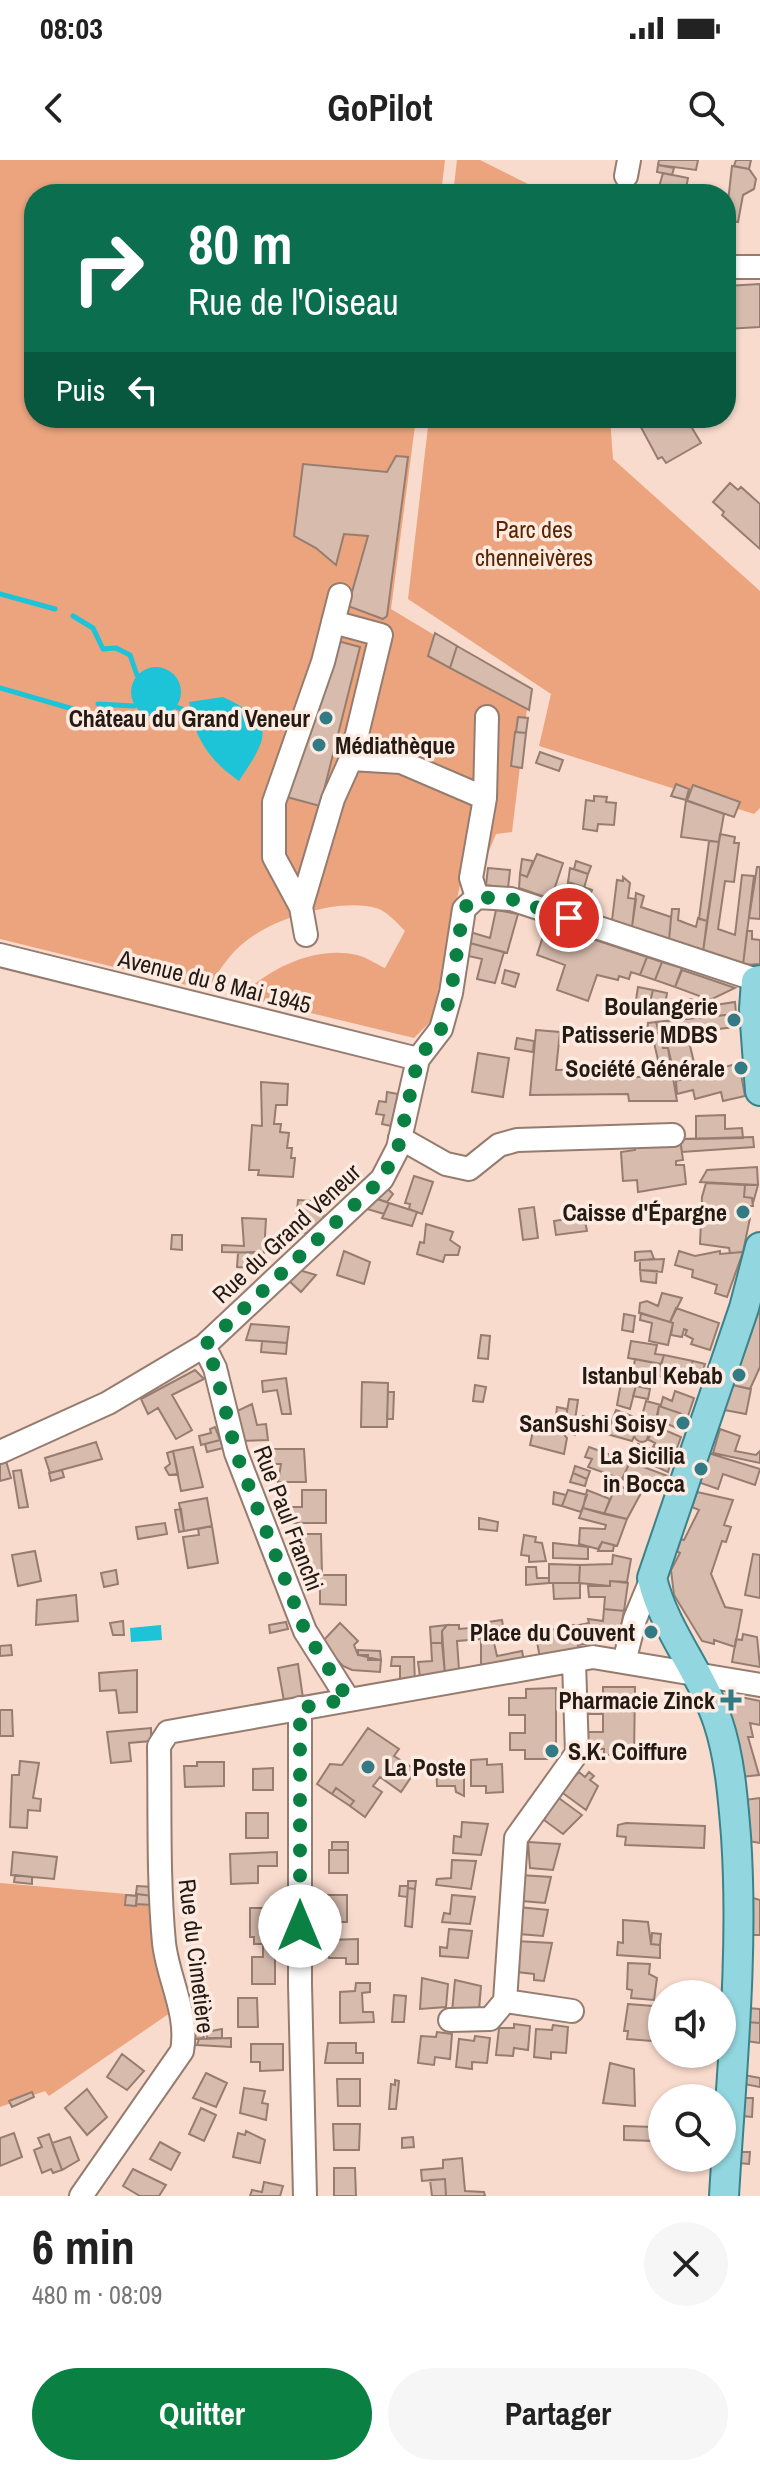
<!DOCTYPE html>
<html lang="fr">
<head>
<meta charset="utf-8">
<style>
  :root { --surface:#fff; --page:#f6f6f6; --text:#222; --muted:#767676; --accent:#0b8043 }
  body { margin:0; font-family:"Archivo Narrow",sans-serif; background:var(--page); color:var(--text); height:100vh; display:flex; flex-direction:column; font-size:30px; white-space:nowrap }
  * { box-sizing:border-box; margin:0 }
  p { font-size:26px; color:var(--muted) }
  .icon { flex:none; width:44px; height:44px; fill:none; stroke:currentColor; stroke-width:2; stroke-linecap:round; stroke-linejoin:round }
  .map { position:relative; height:2036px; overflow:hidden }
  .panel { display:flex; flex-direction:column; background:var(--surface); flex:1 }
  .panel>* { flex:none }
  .guide { position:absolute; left:24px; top:24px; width:712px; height:244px; border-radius:32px; box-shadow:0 2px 6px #0004; background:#0b6e4f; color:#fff; overflow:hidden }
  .controls { position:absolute; left:648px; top:1820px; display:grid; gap:16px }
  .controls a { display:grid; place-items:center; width:88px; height:88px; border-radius:50%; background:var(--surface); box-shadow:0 2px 6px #0004; font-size:40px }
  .pin { position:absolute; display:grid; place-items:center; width:68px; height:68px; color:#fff; margin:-34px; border:4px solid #fff; border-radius:50%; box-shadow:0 2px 8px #0007 }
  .me { position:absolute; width:88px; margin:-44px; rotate:0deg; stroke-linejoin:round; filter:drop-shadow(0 0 6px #0008) }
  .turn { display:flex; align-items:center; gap:28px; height:168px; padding:0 32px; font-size:36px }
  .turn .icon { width:104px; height:104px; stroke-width:2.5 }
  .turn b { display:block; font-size:56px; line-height:68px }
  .then { display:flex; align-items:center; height:76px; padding:0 32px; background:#0003; gap:16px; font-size:30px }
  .round { display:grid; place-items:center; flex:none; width:84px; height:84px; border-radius:42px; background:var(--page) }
  .headline { display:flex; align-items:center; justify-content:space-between; height:136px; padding:0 32px }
  h1 { font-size:48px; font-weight:700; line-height:60px }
  .action { display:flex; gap:16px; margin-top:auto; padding:16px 32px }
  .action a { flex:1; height:92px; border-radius:48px; background:var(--accent); color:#fff; font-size:32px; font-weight:700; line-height:92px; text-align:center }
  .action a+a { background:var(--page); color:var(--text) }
  .status { display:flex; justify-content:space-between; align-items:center; height:56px; padding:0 40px; background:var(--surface); direction:ltr }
  .status svg { height:22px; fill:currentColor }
  header { display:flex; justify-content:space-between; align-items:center; height:104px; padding:0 32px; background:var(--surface); font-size:36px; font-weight:700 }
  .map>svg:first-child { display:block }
  .green { fill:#eba47e }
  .water { fill:#1dc3d6 }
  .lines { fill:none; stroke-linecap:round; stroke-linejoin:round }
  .stream { stroke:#1dc3d6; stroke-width:5 }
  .building { fill:#d7bcae; stroke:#967d70; stroke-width:2 }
  .minor-casing { stroke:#957c6f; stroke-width:26 }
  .major-casing { stroke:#3c828a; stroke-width:32 }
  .minor { stroke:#fff; stroke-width:22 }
  .major { stroke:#92d6df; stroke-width:28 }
  .route { stroke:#0b8043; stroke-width:14; stroke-dasharray:0 25.2 }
  .poi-dot { fill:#337b84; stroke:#fdebe2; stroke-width:3 }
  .labels { text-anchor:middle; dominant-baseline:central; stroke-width:7; stroke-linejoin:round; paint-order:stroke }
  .park-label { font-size:24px; fill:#5c2500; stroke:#fdebe2 }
  .poi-label { font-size:24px; font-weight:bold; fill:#231a14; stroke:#fdebe2; text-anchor:end }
  .street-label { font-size:24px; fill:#231a14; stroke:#fdebe2 }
</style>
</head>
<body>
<div class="status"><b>08:03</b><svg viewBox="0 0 49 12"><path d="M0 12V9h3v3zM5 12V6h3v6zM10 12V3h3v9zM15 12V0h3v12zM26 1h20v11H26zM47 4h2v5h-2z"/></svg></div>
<header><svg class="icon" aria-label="back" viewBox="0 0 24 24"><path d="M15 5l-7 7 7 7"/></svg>GoPilot<svg class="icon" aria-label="search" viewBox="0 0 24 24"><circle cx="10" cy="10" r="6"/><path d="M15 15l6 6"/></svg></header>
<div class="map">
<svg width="760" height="2036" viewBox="0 0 760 2036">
  <rect width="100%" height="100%" fill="#f8dbcd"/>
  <path class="green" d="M0 0H445L441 34H34V258H416L391 449 529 532 512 672 496 674 483 705 461 720 432 860 414 878 257 840 252 826C279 804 320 786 357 795 366 797 376 804 385 808L405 771C397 763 387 751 376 748 339 738 275 758 246 781 229 794 218 812 207 830L0 779Z
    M457 0H480L548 34H453Z
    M429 258H610L613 299 760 431V648L754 654 539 586 551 534 408 439Z
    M0 1723 138 1735V1744L153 1745 170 1853 49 1936 45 1931 0 1947Z"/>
  <path class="water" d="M131 532a25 25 0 1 1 50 0a25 25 0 1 1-50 0Z
    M223 537C278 563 268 577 239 621 209 600 194 578 189 542Z
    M161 1465 162 1480 131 1482 130 1468Z"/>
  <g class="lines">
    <path class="stream" d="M0 434 55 449
      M73 456 93 468 103 489 116 488 130 495 137 515
      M0 528 73 549
      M98 544 134 546
      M176 547 191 552"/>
  </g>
  <path class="building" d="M659 0H698L696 10 658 5Z
    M736 0H751L749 9 734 6Z
    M658 5 674 8 672 15 657 12Z
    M732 6 749 9 756 19 754 29 743 35 738 62 726 60Z
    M663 13 688 18 685 34H657Z
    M760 124V167L726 169V126Z
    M636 258H686L701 283 666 303 662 297 658 299Z
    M396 296 408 297 387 456 383 459 348 446 368 376 344 374 336 405 316 388 294 376 303 304 387 312Z
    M730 323 738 330 741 327 760 344V389L722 355 724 352 713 342Z
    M435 473 457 486 450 508 428 496Z
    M334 480 360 487 320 646 287 637Z
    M457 486 532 529 529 550 450 508Z
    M518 557 528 558 526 573 516 572Z
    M515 572 526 573 522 608 511 606Z
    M540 592 563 600 559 611 536 603Z
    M676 624 689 629 686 640 671 636Z
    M693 625 740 642 734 657 687 641Z
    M594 636 607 637 606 642 616 643 614 665 598 664 597 671 583 669 586 640 594 641Z
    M686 640 724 654 719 682 681 677Z
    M720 674 735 677 734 683H739L734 722 725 721 718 769 735 775 742 715 754 716 743 805 703 792Z
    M709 681 719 682 707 761 699 759Z
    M537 694 563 703 551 739 519 728 520 714 527 717Z
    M522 699 533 701 527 717 520 714Z
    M576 701 591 706 588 714 574 709Z
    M757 707H760V759L749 758Z
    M488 708 510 710 508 728 486 725Z
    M570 708 588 714 584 728 568 722Z
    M623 717 630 723 628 738 636 739 632 767 612 760 617 720 623 721Z
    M568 722 592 730 585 751 565 744Z
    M636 733 644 736 641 747 671 757 669 780 632 767Z
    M672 749H679L678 760 688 764 696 767 698 758 707 761 703 792 669 780Z
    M496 750 518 754 507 793 466 782 470 772 490 778Z
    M547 764 647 797 640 815 631 812 629 819 619 816 618 820 597 815 588 841 557 830 565 805 537 795Z
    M747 771H752V779L760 780V804L743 805Z
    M466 782 504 792 495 823 477 819 482 799 464 795Z
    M647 797 662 802 655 820 640 815Z
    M662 802 682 808 675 827 655 820Z
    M505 810 519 814 515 827 502 823Z
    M682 810 703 817 735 828 710 840 675 827Z
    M638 827 653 830 650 842 636 840Z
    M653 830 667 833 665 845 650 842Z
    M690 839 702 843V847L735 842 736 854 682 859 681 845Z
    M736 854 734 867 687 873 697 915 676 921 668 888H663L656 862Z
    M656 862 659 873 647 874 648 863Z
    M536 870 560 872 556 910 621 909 624 917H662L652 874 659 873 663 888H668L677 941H629L628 934 530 935Z
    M702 871 704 881 689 883 687 873Z
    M517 878 534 881 533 892 515 889Z
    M478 893 509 898 503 937 472 932Z
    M739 903 745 936 723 941 721 932 695 939 693 930 677 934 676 921Z
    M261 922 288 924 287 945H276L274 964H281L280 972 289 973 287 988H292L291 998H295L293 1017 258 1015 259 1010H249L252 965 262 966Z
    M387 932 398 934 391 966 382 964 384 955 376 954 379 941 386 942Z
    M725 955V969L742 968 743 978 696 979V956Z
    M753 977 754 987 682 992 680 979Z
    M680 979 683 1000 676 1001V1005H684L686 1024 638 1032 637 1020 623 1021 621 992 635 990 634 981Z
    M757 1007 758 1025 700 1022 707 1010Z
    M414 1016 433 1022 422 1054 409 1049 410 1044 405 1043Z
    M706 1023 745 1025 744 1037 752 1038 753 1046H748L746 1057 750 1058 743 1092 730 1093 729 1088 700 1084 702 1037Z
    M745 1025H758L753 1043 752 1038 744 1037Z
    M386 1027 393 1034 387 1042 374 1038Z
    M374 1038 389 1043 384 1054 364 1048Z
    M298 1040 325 1042 323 1060 307 1073 295 1072Z
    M389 1043 417 1052 412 1066 382 1058Z
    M534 1047 538 1078 523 1080 519 1049Z
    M584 1056 587 1071 556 1075 554 1061Z
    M242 1058 266 1059 264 1093 222 1092V1085L244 1086Z
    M426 1064 453 1072 450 1080 460 1087 458 1095H445L443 1102 417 1094 420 1082 424 1083Z
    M172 1075H182V1090L171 1089Z
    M344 1091 370 1102 364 1124 337 1115Z
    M651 1091 654 1099 635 1101V1092Z
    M679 1091 695 1096 720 1091V1094L743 1092 727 1137 715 1133 717 1125 692 1117 693 1110 675 1105Z
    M256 1092 255 1108 237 1107 238 1093Z
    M664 1099 662 1112 640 1110V1100Z
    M299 1110 316 1115 301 1132 288 1120Z
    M640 1110 657 1111 656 1123 641 1121Z
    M662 1133 682 1138 670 1162 639 1153 640 1143 647 1141 658 1146Z
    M676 1148 719 1163 710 1190 691 1184 693 1179 685 1175 687 1170 684 1169 682 1177 671 1175 673 1163 670 1162Z
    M752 1150 760 1152V1207L750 1229 728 1224Z
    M641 1153 673 1163 668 1185 649 1181 652 1163 640 1160Z
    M624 1154 635 1156 633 1172 622 1170Z
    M251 1164 289 1167 287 1183 246 1180Z
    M481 1175 490 1176 488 1199 478 1198Z
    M262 1181 287 1183 286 1194 261 1192Z
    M631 1181 657 1185 655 1194 664 1195 661 1204 628 1198Z
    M664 1195 693 1201 686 1222 658 1216Z
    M635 1199 661 1204 659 1215 652 1212 650 1225 631 1222Z
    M693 1201 705 1204 698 1225 686 1222Z
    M195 1210 204 1219 172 1235 192 1270 176 1279 158 1248 148 1254 141 1239Z
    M286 1218 291 1254H282L277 1230 263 1232 262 1221Z
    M362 1222 388 1223 387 1267H361Z
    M621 1223 636 1226 630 1249 617 1245Z
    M728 1224 751 1229 746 1254 719 1249Z
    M475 1225 486 1227 483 1242 473 1241Z
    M636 1226 650 1229 648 1239 633 1236Z
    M675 1231 694 1238 688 1256 659 1246 657 1261 642 1256 646 1241 661 1245 663 1237 672 1241Z
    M388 1232H394L393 1259H387Z
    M569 1239 578 1240 575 1260 566 1258Z
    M252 1244 257 1265 266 1264 268 1280 237 1281 235 1252Z
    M659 1246 688 1256 683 1271 656 1259Z
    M557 1247 567 1249 566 1259 556 1256Z
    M616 1250 642 1260 632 1281 607 1274Z
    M583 1256 606 1264 603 1272 580 1262Z
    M550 1260 578 1266 575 1275 560 1270 567 1278 564 1294 530 1285 533 1271 545 1273Z
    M653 1265 681 1277 674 1296 653 1287 655 1283 647 1279Z
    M634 1274a8 8 0 1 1 16 0a8 8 0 1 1-16 0Z
    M215 1267 220 1280 201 1285 199 1276 211 1273 210 1269Z
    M720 1269 740 1276 735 1291 756 1295 760 1291V1303L713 1293Z
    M220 1280 223 1288 207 1292 205 1284Z
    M96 1282 102 1299 50 1313 45 1298Z
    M638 1284 672 1298 668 1312 633 1296Z
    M193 1287 203 1327 181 1331 173 1291Z
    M589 1287 630 1302 622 1319 588 1307 592 1299 585 1297Z
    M264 1289H304L306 1322H278L281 1304H264Z
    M173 1291 178 1314 169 1315 165 1308 170 1304 167 1293Z
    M705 1292 760 1309 755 1325 723 1314 718 1329 695 1321Z
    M6 1301 11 1318 0 1321V1303Z
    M630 1302 668 1316 666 1321 652 1319 648 1328 622 1319Z
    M575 1306 590 1311 587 1319 573 1313Z
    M21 1310 28 1347 19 1348 13 1311Z
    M62 1310 64 1317 51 1321 49 1313Z
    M573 1313 587 1319 585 1326 570 1322Z
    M622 1327 641 1333 627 1359 604 1354 613 1333 619 1335Z
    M302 1330H326V1363H281V1347H302Z
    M568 1330 587 1335 581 1352 562 1346Z
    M587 1330 610 1339 604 1354 583 1348Z
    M554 1332 566 1335 562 1346 553 1344Z
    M697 1332 733 1340 724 1365 731 1367 726 1382 722 1381 711 1414 725 1447 742 1450 735 1487 714 1480V1484L702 1481 674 1435 671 1410 680 1393 676 1391 680 1379 684 1380 699 1350 692 1347Z
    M207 1338 212 1366 184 1371 179 1343Z
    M583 1348 627 1359 617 1386 602 1382 598 1389 579 1384 580 1368 605 1369 606 1365 579 1358Z
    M181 1349 184 1371 179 1372 175 1350Z
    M479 1358 498 1362 497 1371 479 1369Z
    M165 1363 167 1374 138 1379 136 1367Z
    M212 1366 218 1403 188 1408 183 1377 199 1375 198 1369Z
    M303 1374H321L322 1415H303Z
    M524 1375 536 1377 535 1382 542 1383 546 1401 529 1402V1396L521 1395Z
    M602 1382 614 1385 613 1391H598Z
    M553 1383 588 1387V1399L553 1398Z
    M35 1391 41 1421 18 1426 12 1395Z
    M753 1394 760 1395V1438L745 1435Z
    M613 1395 631 1399 627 1422 610 1421V1426L579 1423 580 1405 612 1404Z
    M549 1404 580 1405 579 1423H549Z
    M526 1407H536L537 1418H549V1423L526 1425Z
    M116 1410 118 1424 104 1427 101 1413Z
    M313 1415H346V1445L320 1444V1425H313Z
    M610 1421 628 1423 624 1451 604 1449 605 1437H589L588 1426H610Z
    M553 1423H580V1438L554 1439Z
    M76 1435 78 1461 36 1465 37 1440Z
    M604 1449 624 1451 619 1478 578 1485 574 1466 589 1463 588 1459 603 1461Z
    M502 1460 504 1472 492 1474 497 1496 522 1491 524 1501 481 1509V1463Z
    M123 1461 124 1475H113L110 1463Z
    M286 1462 288 1469 270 1473 269 1465Z
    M340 1463 358 1481 354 1485 358 1495 381 1500 380 1512 352 1510 343 1506 321 1483Z
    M447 1465H459V1469L481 1467V1479L457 1481 459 1510 445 1515 442 1471Z
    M447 1465 442 1471V1483H431L430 1467Z
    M574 1465 579 1490 540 1498 537 1482 545 1479 549 1483 547 1471Z
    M743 1474 757 1477 760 1507 732 1502 736 1479 742 1480Z
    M431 1483H442L445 1515 420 1517 418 1502 432 1501Z
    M11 1485 12 1495 0 1496V1486Z
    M358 1490 380 1491 381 1500H368V1495H358Z
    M392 1497H414L415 1524 400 1525V1506H391Z
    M298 1504 303 1538 284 1541 278 1508Z
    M137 1510V1552L119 1553 116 1530 100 1531 99 1513Z
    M603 1527H635L634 1595H604V1589H588V1572H603V1554H588V1537H603Z
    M556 1528V1599H525V1590H510V1573H525V1555H509V1538H526V1529Z
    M726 1534 760 1541V1565L750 1563 753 1577H748L759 1615 741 1617 735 1567 723 1537Z
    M0 1550H12L13 1576H0Z
    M151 1568V1581L129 1583 131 1601 111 1603 107 1572Z
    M368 1568 399 1589 394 1596 416 1610 401 1632 380 1617 373 1626 382 1632 365 1657 350 1646 354 1641 336 1628 332 1634 317 1624 330 1604 342 1605Z
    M487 1599V1605L502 1604 503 1632 486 1633V1626H471V1600Z
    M20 1601 39 1603 33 1638 41 1639 40 1651 28 1650 27 1668 10 1667 12 1615H19Z
    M197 1602H224V1626L185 1627 184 1606H197Z
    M436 1602 464 1605V1636L456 1632 455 1626H437Z
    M273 1608V1630H253V1609Z
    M579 1612 585 1617 589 1612 594 1616 590 1620 598 1626 586 1650 560 1631Z
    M336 1628 354 1641 350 1646 332 1634Z
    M556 1636 582 1655 563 1674 544 1660Z
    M760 1638V1683L748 1681 744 1640Z
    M246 1653H268V1678H246Z
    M462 1662 488 1664 481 1695 453 1693 454 1676 461 1677Z
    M626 1663 705 1666 704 1688 625 1685 626 1677 617 1676 618 1665Z
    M332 1682H348V1690H332Z
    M528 1682 560 1684 553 1710 530 1708Z
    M329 1690H348V1713H329Z
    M13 1692 57 1697 54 1719 11 1715Z
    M277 1692V1706H258V1723L231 1724 230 1694Z
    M452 1700 476 1701 471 1729 436 1725 437 1719 451 1718Z
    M15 1715 32 1717V1724L14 1722Z
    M520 1715 551 1717 545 1743 522 1741Z
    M408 1721H416L415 1729 408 1728 407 1737 399 1736 400 1726H408Z
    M137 1726 153 1727 152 1736 136 1734Z
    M408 1728 415 1729 412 1767 405 1766Z
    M137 1734 152 1736V1745L136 1744Z
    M126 1735 137 1736 136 1746 125 1745Z
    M328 1735H347V1762H328Z
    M452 1735 475 1737 470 1764 442 1762 444 1753 450 1754Z
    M753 1738 760 1740V1775H751Z
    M518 1747 548 1750 543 1776 519 1774Z
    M250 1748H275L273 1784H254V1777H250Z
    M623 1760 648 1762 651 1784 660 1785V1798L617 1795 618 1782 623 1783Z
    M449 1769 472 1771 468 1798 440 1796V1787L447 1788Z
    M652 1773 661 1774 660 1785 651 1784Z
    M358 1779V1804H346V1798H329L328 1780Z
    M515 1781 552 1783 544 1821 534 1820V1814L517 1812Z
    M263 1784H280V1796H275V1824H252V1797H263Z
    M628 1803 650 1804 649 1814 657 1818 654 1840 631 1838 632 1830 627 1829Z
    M422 1818 448 1824 446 1847 420 1849Z
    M455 1820 481 1826 479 1850 452 1852Z
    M356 1823H370V1832L362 1833 363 1852H373L374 1862 340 1863V1832L355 1831Z
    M394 1835 406 1836 404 1862H392Z
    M238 1838H257L258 1867H238Z
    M628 1844 653 1846 652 1881 627 1879 628 1871H624Z
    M747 1848 760 1849V1863L747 1862Z
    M198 1852 204 1878 193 1879 188 1854Z
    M747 1862 760 1863V1883L746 1881Z
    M514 1864 530 1866 528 1890 514 1888 513 1896 496 1895 499 1868H514Z
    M553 1865 568 1867 566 1893 551 1892V1899L534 1897 536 1869 552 1870Z
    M222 1869V1878H207L206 1872Z
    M437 1872 452 1874 450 1899 435 1897 434 1905 418 1903 421 1876 436 1877Z
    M475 1876 490 1878 487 1903 472 1902V1909L456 1907 459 1879 474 1881Z
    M231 1878V1887L197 1885 199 1879Z
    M328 1883H356V1893H363V1903H325Z
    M251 1884H283V1910L260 1911V1902H251Z
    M122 1894 144 1911 127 1930 107 1917Z
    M610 1903 634 1909 635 1946 603 1943Z
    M206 1913 227 1923 216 1947 193 1938Z
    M744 1915 760 1918V1927L744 1924Z
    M337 1919H360V1946H338Z
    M395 1920 399 1921 396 1949H389L391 1924 395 1925Z
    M244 1928 265 1931 262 1943 268 1944 266 1960 240 1953Z
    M87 1929 107 1957 87 1975 65 1948Z
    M32 1932 34 1937 12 1947 9 1941Z
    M743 1938H753L752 1957 742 1956Z
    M201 1948 216 1955 204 1981 189 1974Z
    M333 1964H360L359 1990H334Z
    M624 1966 654 1967V1981L624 1980Z
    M246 1971 265 1980 260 2003 233 1997 238 1973 245 1975Z
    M14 1973 22 1997 0 2006V1978Z
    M49 1974 62 2010 53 2013 51 2009 42 2013 34 1990 42 1987 38 1978Z
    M70 1977 79 2000 62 2010 52 1983Z
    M413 1977 414 1987 402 1988V1978Z
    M160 1982 180 1993 171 2010 150 1999Z
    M740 1992H750L749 2004 739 2003Z
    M462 1998 465 2031 484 2032 485 2036H446L445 2019 422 2021 421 2010 443 2008V2000Z
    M334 2008H355L356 2036H334Z
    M133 2009 166 2025 159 2036H140L123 2026Z
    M445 2019 446 2036H432L430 2020Z
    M264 2022 283 2026 280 2036H250L252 2030 262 2032Z"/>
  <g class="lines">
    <defs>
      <path id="minor" d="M626 16 629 0
        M726 107H760
        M333 462 381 475 351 599
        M485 638 487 557
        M301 747 274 697V642L323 502 340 435
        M306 775 301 747 333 639 351 599 401 602 485 638 471 718 477 737
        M0 795 418 899
        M400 978 446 1004 469 1009 499 985 517 980 673 975
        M204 1186 215 1208 236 1293 305 1471 348 1539
        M0 1292 108 1243 204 1186 382 1019 398 988 418 899 441 869 451 833 464 749 477 737 511 739 760 821
        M624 1502 635 1459 652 1418
        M300 1548V1824L305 2036
        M572 1851 505 1841 516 1678 577 1593 574 1502
        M450 1860 490 1859 505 1841
        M81 2036 182 1891C189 1854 168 1819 164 1783 158 1718 160 1652 159 1586L168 1572 593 1497 760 1525"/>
      <path id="major" d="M760 820 756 821 754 849 760 931
        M724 2036C731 1917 744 1795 736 1676 733 1639 730 1598 718 1562 701 1511 664 1470 652 1418L744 1148 760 1087"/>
    </defs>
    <use href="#minor" class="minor-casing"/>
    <use href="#major" class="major-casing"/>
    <use href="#minor" class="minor"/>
    <use href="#major" class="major"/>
  </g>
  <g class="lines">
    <path class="route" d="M300 1766V1548L348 1539 305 1471 236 1293 215 1208 204 1186 382 1019 398 988 418 899 441 869 451 833 462 757 467 744 477 737 511 739 569 758"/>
  </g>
  <g class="poi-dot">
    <circle cx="326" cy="558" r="8"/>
    <circle cx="319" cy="585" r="8"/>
    <circle cx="734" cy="860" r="8"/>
    <circle cx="741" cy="908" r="8"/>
    <circle cx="743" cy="1052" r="8"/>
    <circle cx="739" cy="1215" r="8"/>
    <circle cx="683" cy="1263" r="8"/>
    <circle cx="701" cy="1309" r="8"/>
    <circle cx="651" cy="1472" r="8"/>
    <path d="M727 1528h8v8h8v8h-8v8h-8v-8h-8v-8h8z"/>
    <circle cx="552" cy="1591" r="8"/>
    <circle cx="368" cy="1607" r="8"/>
  </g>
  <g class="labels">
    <g class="park-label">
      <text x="534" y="369">Parc des<tspan x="534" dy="28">chenneivères</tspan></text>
    </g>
    <g class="poi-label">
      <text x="310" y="558">Château du Grand Veneur</text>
      <text x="335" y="585" text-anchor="start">Médiathèque</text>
      <text x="718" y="846">Boulangerie<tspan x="718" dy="28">Patisserie MDBS</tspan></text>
      <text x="725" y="908">Société Générale</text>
      <text x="727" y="1052">Caisse d'Épargne</text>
      <text x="723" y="1215">Istanbul Kebab</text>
      <text x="667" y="1263">SanSushi Soisy</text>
      <text x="685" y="1295">La Sicilia<tspan x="685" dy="28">in Bocca</tspan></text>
      <text x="635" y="1472">Place du Couvent</text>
      <text x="715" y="1540">Pharmacie Zinck</text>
      <text x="568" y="1591" text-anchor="start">S.K. Coiffure</text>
      <text x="384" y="1607" text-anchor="start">La Poste</text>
    </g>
    <g class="street-label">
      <text transform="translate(215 821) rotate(14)">Avenue du 8 Mai 1945</text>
      <text transform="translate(286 1073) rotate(-43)">Rue du Grand Veneur</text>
      <text transform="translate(289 1358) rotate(69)">Rue Paul Franchi</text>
      <text transform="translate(197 1796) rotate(83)">Rue du Cimetière</text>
    </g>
  </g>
</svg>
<div class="controls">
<a><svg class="icon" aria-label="sound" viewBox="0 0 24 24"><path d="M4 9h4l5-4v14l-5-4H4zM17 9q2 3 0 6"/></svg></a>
<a><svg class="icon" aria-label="search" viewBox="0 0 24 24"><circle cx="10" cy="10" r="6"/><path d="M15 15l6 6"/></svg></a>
</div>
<div class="pin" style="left:569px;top:758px;background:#d93025"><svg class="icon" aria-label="arrive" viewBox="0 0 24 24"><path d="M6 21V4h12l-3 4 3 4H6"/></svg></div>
<svg class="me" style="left:300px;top:1766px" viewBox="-20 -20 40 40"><circle r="19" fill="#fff"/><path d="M0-13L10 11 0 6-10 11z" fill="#0b8043"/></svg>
<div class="guide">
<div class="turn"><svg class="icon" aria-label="right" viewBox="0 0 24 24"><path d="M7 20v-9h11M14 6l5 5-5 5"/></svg><div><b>80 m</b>Rue de l'Oiseau</div></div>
<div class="then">Puis<svg class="icon" aria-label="left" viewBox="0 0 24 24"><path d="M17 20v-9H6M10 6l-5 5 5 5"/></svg></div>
</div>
</div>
<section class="panel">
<div class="headline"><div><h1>6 min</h1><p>480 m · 08:09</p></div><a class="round"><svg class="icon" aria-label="close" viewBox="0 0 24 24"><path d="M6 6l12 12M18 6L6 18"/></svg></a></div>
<div class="action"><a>Quitter</a><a>Partager</a></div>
</section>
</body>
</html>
